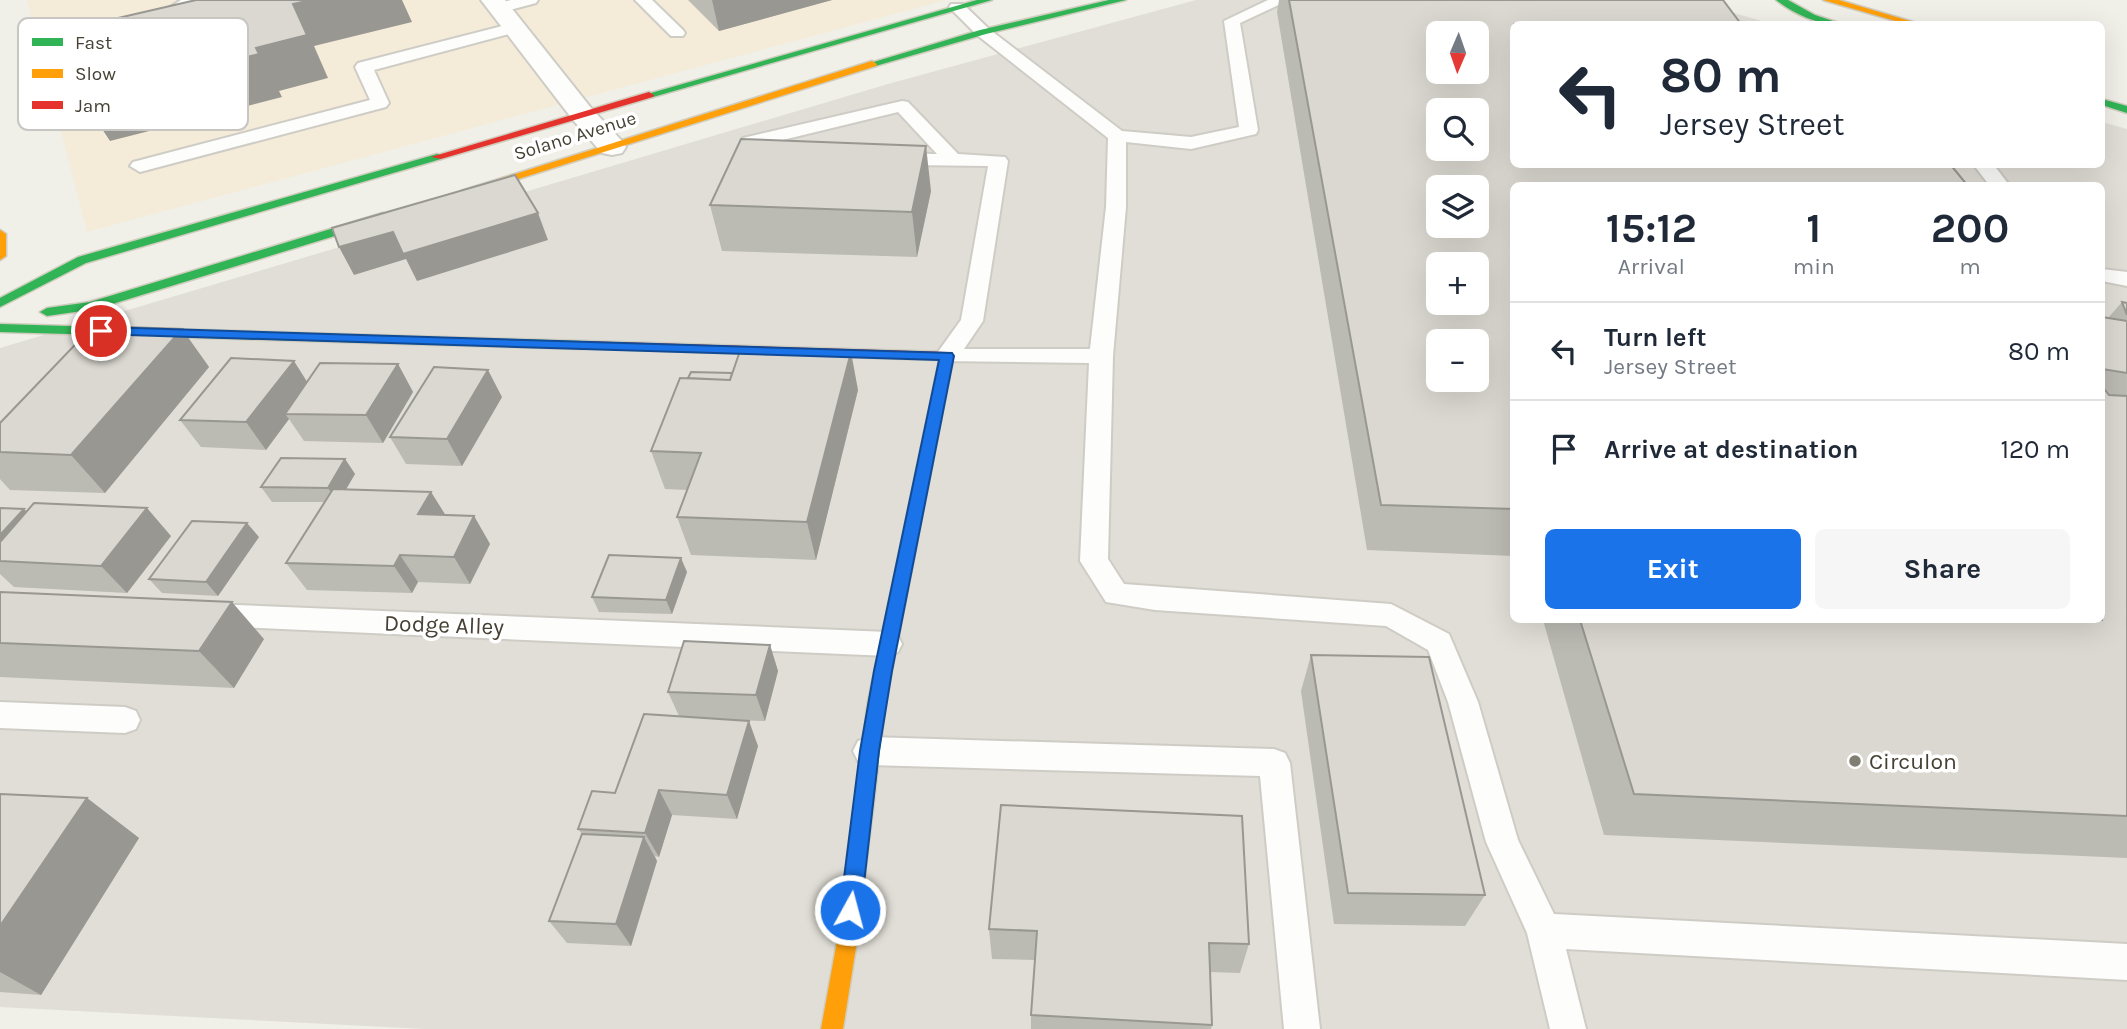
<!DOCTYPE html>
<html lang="en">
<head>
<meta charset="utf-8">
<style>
  :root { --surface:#fff; --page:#f6f6f7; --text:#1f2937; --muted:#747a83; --line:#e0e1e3; --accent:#1a73e8 }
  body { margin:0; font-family:Karla,sans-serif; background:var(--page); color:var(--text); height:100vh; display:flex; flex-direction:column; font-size:26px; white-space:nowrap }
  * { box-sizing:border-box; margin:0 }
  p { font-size:23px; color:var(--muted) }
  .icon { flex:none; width:38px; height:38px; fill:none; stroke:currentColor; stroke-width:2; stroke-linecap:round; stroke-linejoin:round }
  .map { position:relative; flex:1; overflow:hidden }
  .panel { position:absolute; left:1510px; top:182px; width:595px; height:441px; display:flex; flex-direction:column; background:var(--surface); border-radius:10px; box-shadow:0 7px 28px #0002 }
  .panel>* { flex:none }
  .top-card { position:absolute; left:1510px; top:21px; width:595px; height:147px; border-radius:10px; box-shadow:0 7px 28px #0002; background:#fff; color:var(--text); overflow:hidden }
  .needle { width:46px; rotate:182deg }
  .buttons { position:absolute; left:1426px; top:21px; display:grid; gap:14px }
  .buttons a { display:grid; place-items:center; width:63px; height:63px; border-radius:10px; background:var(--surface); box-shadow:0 7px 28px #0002; font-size:35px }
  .pin { position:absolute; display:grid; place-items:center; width:60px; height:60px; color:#fff; margin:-30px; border:4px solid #fff; border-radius:50%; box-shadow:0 2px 7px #0007 }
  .me { position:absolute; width:77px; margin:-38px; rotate:7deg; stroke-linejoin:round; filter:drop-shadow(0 0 5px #0008) }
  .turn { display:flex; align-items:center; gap:24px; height:147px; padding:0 35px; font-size:32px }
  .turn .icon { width:91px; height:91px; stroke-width:2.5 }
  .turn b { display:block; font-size:49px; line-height:60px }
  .eta { display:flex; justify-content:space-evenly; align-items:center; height:119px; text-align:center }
  .eta b { font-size:42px; font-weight:700; line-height:49px }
  .primary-button { display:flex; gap:14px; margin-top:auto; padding:14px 35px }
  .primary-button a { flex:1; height:80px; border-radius:10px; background:var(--accent); color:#fff; font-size:28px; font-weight:700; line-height:80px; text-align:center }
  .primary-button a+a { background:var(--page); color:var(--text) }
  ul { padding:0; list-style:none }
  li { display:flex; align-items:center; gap:21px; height:98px; padding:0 35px; border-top:2px solid var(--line) }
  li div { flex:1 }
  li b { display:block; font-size:26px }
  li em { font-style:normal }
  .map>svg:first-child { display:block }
  .commercial { fill:#f4ecd9 }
  .industrial { fill:#e0ded6; fill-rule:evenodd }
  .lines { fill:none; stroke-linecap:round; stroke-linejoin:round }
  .lane-casing { stroke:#ceccc5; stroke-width:4 }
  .street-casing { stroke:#ceccc5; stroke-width:4 }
  .fast-casing { stroke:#d0cdbe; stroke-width:3 }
  .slow-casing { stroke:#d0cdbe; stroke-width:3 }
  .jam-casing { stroke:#d0cdbe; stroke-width:3 }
  .lane { fill:#fdfdfc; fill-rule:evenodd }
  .street { fill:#fdfdfc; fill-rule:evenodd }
  .fast { fill:#30b455; fill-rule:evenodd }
  .slow { fill:#ff9f0a; fill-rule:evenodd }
  .jam { fill:#e5322d; fill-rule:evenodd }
  .wall { fill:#bbbab3 }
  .shaded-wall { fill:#999792 }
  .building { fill:#dad8d0; stroke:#999792; stroke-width:2; fill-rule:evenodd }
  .route { fill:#1a73e8; stroke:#114b97; stroke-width:2 }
  .poi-dot { fill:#827e73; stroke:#fff; stroke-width:2.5 }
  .labels { text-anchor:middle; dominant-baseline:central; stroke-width:7; stroke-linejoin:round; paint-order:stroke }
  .far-street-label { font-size:19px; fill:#474134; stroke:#fff }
  .street-label { font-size:23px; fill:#474134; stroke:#fff }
  .poi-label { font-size:23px; fill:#474134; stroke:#fff; text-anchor:start }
  .key { fill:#fff; stroke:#c8c6c2; stroke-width:2 }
  .key-label { font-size:19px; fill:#474134 }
</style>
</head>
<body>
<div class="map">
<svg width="2127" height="1029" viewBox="0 0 2127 1029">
  <rect width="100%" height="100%" fill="#f0efe8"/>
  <path class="commercial" d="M27 0H946L87 232Z"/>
  <path class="industrial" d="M1196 0H1688L1772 24H1514V164H2102V122L2127 129V1029H425L0 1007V348L888 84ZM1438 33H1477V72H1438ZM1438 110H1477V149H1438ZM1514 186H2102V620H1514ZM1438 187H1477V226H1438ZM1438 264H1477V303H1438ZM1438 341H1477V380H1438Z"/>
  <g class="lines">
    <defs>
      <path id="lane" d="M181 0H203L168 24 150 26 148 23 150 20Z
        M511 0H538L536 3 499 13 491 8 493 5Z
        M635 0H652L683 30 685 33 683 36H671Z
        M1268 0H1289L1240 23 1258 130 1256 134 1191 149 1126 142V207L1113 356 1108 559 1124 584 1391 604 1449 634 1478 702 1518 840 1554 914 2127 944V980L1566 949 1586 1029H1550L1527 933 1486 842 1448 702 1428 650 1386 626 1155 610 1106 602 1080 561 1089 363 939 361 935 356 961 320 988 166 909 165 894 169 887 167 884 163C896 150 920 154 937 154L898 112 762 145 774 160 764 166 757 164 741 142 743 138 902 101 908 102 958 154 1005 157 1008 161 983 321 964 349H1090L1106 207 1108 138 977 35 949 7 951 4H963L989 29 1122 131 1191 137 1239 127 1224 21Z
        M514 23 520 25 522 28 520 31 374 70 389 103 386 107 140 172 130 166 133 162 370 100 355 67 358 63Z
        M1973 164H1993L2010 186H1990Z
        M2102 269 2127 272V286L2102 281Z
        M212 604 888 632 898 636 902 644 898 652 888 656 212 626 202 623 198 615 202 607Z
        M0 702 125 707 136 711 140 720 136 729 125 733 0 728Z
        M869 737 1274 749 1285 753 1290 763 1320 1029H1284L1260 776 869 765 858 761 853 751 858 741Z"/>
      <path id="street" d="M481 0H505L591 108 622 141 626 147 622 153 612 155 602 153 573 120Z"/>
      <path id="fast" d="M977 0H992L653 97 644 95Z
        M1109 0H1126L986 34 872 67 867 64 980 30Z
        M1776 0H1788L1815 15 1842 24C1819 26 1794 14 1776 0Z
        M2102 99 2127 106V113L2102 105Z
        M437 154 441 155V159L86 263 0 307V298L78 257Z
        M383 213 389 217 387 220 96 309 47 316 40 312 47 308 90 302Z
        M0 324 582 341 589 345 582 349 0 332Z
        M942 375 949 380 886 701 857 941 854 948 847 951 840 948 837 941 868 701 935 380Z"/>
      <path id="slow" d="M1823 0H1839L1920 24H1906Z
        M872 61 877 64 876 66 471 194H463L461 191Z
        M0 230 6 234V256L0 260Z
        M847 931 854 934 857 941 843 1029H821L837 941 840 934Z"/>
      <path id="jam" d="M649 92 654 95 653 97 441 159 431 157Z
        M582 341 947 352 954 356 949 380 942 385 935 380 939 360 577 348 575 345Z"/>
    </defs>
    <use href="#lane" class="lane-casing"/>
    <use href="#street" class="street-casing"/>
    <use href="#fast" class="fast-casing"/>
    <use href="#slow" class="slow-casing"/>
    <use href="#jam" class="jam-casing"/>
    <use href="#lane" class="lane"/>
    <use href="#street" class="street"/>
    <use href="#fast" class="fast"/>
    <use href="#slow" class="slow"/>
    <use href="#jam" class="jam"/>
  </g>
  <path class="wall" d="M688 0H832L719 31Z
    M1279 0H1723L1514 186V556L1367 550 1277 12Z
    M931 191 917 257 722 251 710 205Z
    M2122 302 2127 303V858L1604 835 1543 620H2102V317L2108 318Z
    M182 329 209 367 105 493 10 490 0 479V423Z
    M398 364 413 392 383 443 304 441 289 419 266 450 201 447 180 420 307 382Z
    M858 390 816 560 691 555 677 517 687 490 665 489 651 451Z
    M502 397 462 466 406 464 390 437Z
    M345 459 355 474 346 489 431 492 445 515 474 516 490 544 470 584 418 582 412 593 307 590 286 563 324 502H272L261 487Z
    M0 508 24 509 27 512 171 536 127 593 14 587 0 574Z
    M259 537 218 596 162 593 149 579Z
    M687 572 672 614 599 612 592 597Z
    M0 592 264 639 234 688 0 677Z
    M770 645 778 671 765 721 732 720 758 746 737 819 672 815 659 857 655 856 657 861 631 946 567 943 549 921 582 834 578 829 615 793 679 716 668 692Z
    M1311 655 1485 895 1465 926 1334 924 1301 691Z
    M0 794 87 798 139 838 41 995 0 992Z
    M1001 805 1249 944 1240 973 1210 972 1212 1025 1211 1029H1031V1015L1035 960 992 959 989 929Z"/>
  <path class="shaded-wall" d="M312 0H402L412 22 314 46 328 78 279 91 282 97 110 141 81 97 256 48 293 4Z
    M712 0H832L719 31Z
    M926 146 931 191 917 257 912 212Z
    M538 213 548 240 417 281 406 259 354 275 339 247 393 232Z
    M182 329 209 367 105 493 71 455Z
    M851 352 858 390 816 560 807 522Z
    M294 361 311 388 285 414 289 419 266 450 246 422Z
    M398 364 413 392 383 443 366 415Z
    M488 370 502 397 462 466 447 439Z
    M345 459 355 474 338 503 328 488Z
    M431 492 448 519 418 514Z
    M147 508 171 536 127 593 101 566Z
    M24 509 38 523 0 561V535Z
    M474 516 490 544 470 584 454 557Z
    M247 523 259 537 218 596 206 582Z
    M400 555 418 582 412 593 394 566Z
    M681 558 687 572 672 614 666 600Z
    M232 602 264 639 234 688 199 651Z
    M770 645 778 671 765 721 756 695Z
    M749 721 758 746 737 819 727 795Z
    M659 790 672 815 659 857 645 833Z
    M87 798 139 838 41 995 0 972V926Z
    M644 837 657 861 631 946 616 924Z"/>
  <path class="building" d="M196 0H312L293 4 307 35 256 48 259 54 81 97 66 30Z
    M1289 0H1723L1741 24H1514V164H1950L1968 186H1514V509L1381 505ZM1438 33H1477V72H1438ZM1438 110H1477V149H1438ZM1438 187H1477V226H1438ZM1438 264H1477V303H1438ZM1438 341H1477V380H1438Z
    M741 139 926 146 912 212 710 205Z
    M515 175 538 213 403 254 393 232 339 247 332 228Z
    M2122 302 2127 303V315Z
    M2102 317 2127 321V373L2102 369Z
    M93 326 182 329 71 455 0 452V423Z
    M741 348 851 352 807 522 677 517 701 453 651 451 680 378 730 380Z
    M231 358 294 361 246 422 180 420Z
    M320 363 398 364 366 415 285 414Z
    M434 367 488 370 447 439 390 437Z
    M691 372 732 373 730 380 688 378Z
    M2102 386 2109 395 2127 396V816L1634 794 1580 620H2102Z
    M281 458 345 459 328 488 261 487Z
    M333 489 431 492 418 514 474 516 454 557 400 555 394 566 286 563Z
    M34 503 147 508 101 566 0 561V542Z
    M0 508 24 509 0 535Z
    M192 521 247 523 206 582 149 579Z
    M609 555 681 558 666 600 592 597Z
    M0 592 232 602 199 651 0 643Z
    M684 641 770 645 756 695 668 692Z
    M1311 655 1429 657 1485 895 1348 893Z
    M644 714 749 721 727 795 659 790 645 833 578 829 592 791 615 793Z
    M0 794 87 798 0 926Z
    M1001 805 1242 816 1249 944 1209 943 1212 1025 1031 1015 1037 931 989 929Z
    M582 834 644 837 616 924 549 921Z"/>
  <path class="route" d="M101 327 952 353 954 356 892 671 879 751 861 910 858 918 850 920 843 918 840 910 860 751 874 671 939 360 96 334 94 331Z"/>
  <circle class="poi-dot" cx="1855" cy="761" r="7"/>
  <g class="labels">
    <g class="far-street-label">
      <text transform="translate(575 136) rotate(-17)">Solano Avenue</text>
    </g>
    <g class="street-label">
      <text transform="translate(444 625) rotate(2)">Dodge Alley</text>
    </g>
    <g class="poi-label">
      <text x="1869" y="761">Circulon</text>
    </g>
  </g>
  <rect x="18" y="18" width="230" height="112" rx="10" class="key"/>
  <rect x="32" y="38" width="31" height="8" fill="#30b455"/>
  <rect x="32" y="69" width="31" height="9" fill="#ff9f0a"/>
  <rect x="32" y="101" width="31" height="8" fill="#e5322d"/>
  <g class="key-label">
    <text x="75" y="49">Fast</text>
    <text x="75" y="80">Slow</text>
    <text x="75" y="112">Jam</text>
  </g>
</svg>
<div class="buttons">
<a><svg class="needle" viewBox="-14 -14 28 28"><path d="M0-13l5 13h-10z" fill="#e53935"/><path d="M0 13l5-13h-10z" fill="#747a83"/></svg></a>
<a><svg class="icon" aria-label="search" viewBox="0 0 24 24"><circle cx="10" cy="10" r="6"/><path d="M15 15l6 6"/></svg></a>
<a><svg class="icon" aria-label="layers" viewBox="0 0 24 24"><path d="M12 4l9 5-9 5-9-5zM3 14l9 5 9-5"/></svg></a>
<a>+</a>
<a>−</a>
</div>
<div class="pin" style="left:101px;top:331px;background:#d93025"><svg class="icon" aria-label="arrive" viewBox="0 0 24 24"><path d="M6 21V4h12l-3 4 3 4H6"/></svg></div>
<svg class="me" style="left:850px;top:910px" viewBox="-20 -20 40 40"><circle r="17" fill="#1a73e8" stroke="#fff" stroke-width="3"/><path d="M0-11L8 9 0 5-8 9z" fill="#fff"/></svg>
<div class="top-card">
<div class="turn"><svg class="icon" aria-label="left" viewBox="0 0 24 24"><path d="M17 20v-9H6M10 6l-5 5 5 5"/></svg><div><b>80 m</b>Jersey Street</div></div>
</div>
<section class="panel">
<div class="eta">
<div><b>15:12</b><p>Arrival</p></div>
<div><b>1</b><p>min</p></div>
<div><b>200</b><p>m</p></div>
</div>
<ul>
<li><svg class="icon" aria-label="left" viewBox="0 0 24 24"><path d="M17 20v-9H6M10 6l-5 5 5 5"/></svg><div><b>Turn left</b><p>Jersey Street</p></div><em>80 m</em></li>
<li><svg class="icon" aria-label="arrive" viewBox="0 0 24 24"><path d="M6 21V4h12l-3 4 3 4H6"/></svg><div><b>Arrive at destination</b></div><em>120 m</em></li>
</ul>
<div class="primary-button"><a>Exit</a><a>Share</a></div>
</section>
</div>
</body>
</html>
